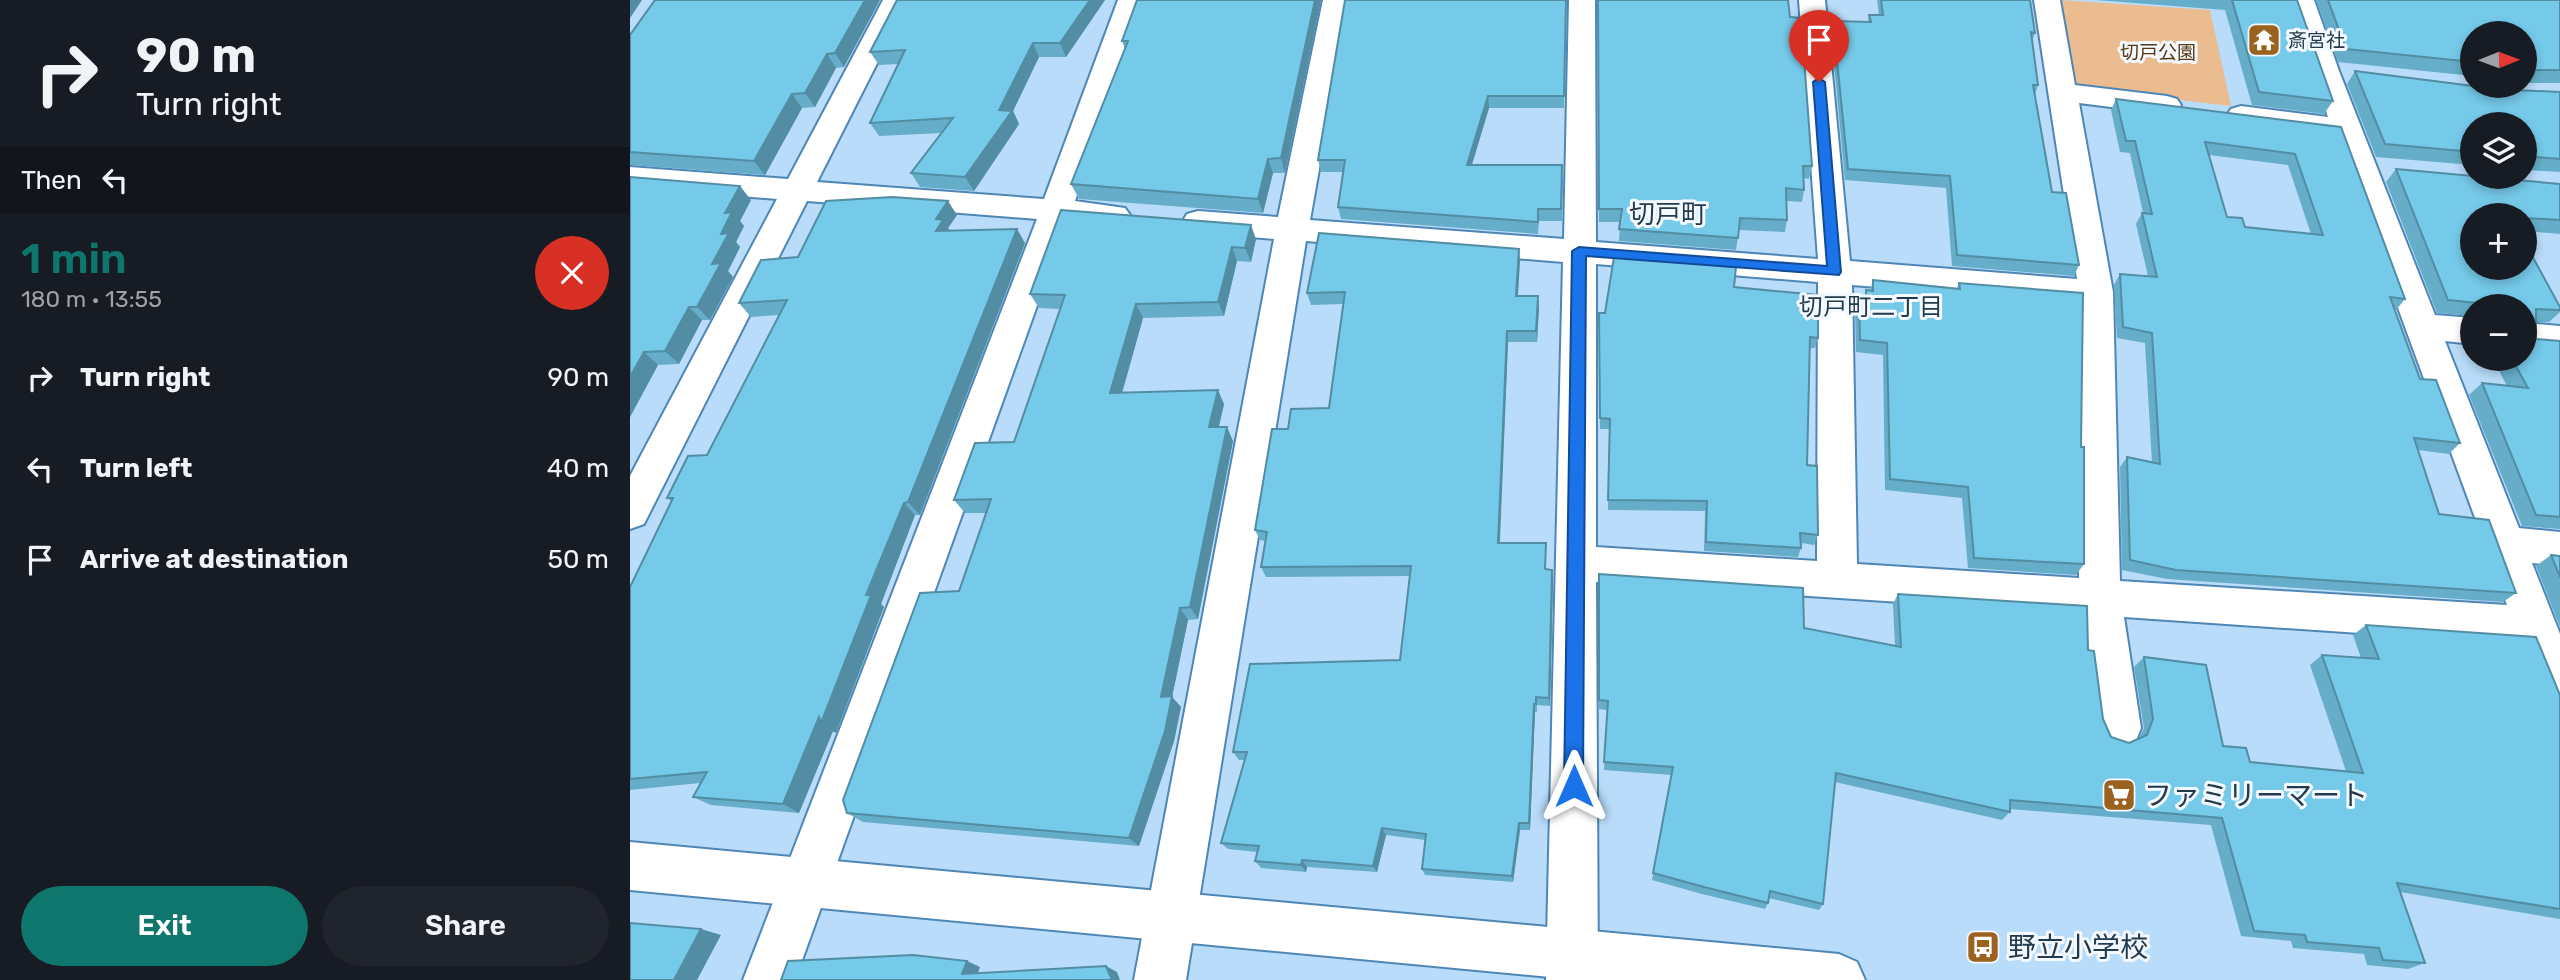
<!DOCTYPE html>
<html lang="en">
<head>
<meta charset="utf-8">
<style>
  :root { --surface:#171b24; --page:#20242c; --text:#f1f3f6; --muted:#9ea1a6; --accent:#0f766e }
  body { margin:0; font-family:Rubik,"Noto Sans JP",sans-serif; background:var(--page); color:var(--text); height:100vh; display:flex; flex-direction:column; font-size:26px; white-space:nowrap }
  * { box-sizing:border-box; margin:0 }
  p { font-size:23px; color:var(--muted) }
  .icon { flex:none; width:38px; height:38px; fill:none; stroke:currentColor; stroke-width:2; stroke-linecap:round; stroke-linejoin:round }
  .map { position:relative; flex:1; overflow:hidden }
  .side { display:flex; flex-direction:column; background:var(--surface); width:630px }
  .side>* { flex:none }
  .top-card { background:#171b24; color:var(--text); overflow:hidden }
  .needle { width:46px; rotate:89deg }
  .controls { position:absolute; left:1830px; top:21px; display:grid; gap:14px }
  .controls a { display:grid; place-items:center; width:77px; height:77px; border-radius:50%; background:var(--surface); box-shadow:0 4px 10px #0003; font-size:35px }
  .pin { position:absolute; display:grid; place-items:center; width:60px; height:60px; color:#fff; margin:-72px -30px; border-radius:50% 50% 50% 0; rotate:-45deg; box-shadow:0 0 7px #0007 }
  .pin .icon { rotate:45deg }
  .me { position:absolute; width:77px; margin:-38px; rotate:0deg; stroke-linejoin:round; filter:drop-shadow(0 0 5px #0008) }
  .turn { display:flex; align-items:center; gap:24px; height:147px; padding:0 21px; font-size:32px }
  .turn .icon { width:91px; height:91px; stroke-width:2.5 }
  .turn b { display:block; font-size:49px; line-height:60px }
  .then { display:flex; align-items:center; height:66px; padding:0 21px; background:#0003; gap:14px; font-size:26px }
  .round { display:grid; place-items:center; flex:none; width:74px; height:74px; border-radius:37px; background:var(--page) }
  .head { display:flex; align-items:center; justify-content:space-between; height:119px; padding:0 21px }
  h1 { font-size:42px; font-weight:600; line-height:52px; color:var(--accent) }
  .primary-button { display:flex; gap:14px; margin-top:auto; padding:14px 21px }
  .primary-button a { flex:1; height:80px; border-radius:42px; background:var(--accent); color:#fff; font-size:28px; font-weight:600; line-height:80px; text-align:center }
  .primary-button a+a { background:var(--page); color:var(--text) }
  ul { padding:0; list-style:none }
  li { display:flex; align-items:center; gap:21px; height:91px; padding:0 21px }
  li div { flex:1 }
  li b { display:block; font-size:26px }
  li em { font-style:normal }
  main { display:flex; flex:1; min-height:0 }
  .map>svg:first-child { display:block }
  .green { fill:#eabc90 }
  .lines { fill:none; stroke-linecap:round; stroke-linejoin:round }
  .minor-casing { stroke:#4e86b5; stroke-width:4 }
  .tertiary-casing { stroke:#4e86b5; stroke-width:4 }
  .minor { fill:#fff; fill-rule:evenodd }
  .tertiary { fill:#fff; fill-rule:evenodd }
  .wall { fill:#65adc8; fill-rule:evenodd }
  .shaded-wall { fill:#528da3 }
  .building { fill:#75c9e9; stroke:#528da3; stroke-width:2; fill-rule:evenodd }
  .route { fill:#1a73e8; stroke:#114b97; stroke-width:2 }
  .labels { text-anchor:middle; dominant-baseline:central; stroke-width:6; stroke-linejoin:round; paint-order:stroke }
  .far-poi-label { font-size:19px; fill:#223a4e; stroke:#f3f9fe; text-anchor:start }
  .far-park-label { font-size:19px; fill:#593712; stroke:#f3f9fe }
  .neighbourhood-label { font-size:24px; fill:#223a4e; stroke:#f3f9fe }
  .quarter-label { font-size:26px; fill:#223a4e; stroke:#f3f9fe }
  .near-poi-label { font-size:28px; fill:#223a4e; stroke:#f3f9fe; text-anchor:start }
</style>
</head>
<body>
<main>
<section class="side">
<div class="top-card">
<div class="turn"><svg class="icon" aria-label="right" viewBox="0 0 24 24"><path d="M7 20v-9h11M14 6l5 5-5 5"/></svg><div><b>90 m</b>Turn right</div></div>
<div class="then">Then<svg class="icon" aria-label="left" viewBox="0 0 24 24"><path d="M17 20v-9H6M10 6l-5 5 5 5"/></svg></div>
</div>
<div class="head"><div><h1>1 min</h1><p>180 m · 13:55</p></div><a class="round" style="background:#d93025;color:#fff"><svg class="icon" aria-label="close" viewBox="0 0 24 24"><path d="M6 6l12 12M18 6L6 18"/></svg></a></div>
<ul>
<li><svg class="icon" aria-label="right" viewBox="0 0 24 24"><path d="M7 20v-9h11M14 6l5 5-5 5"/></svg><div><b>Turn right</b></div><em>90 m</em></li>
<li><svg class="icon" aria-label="left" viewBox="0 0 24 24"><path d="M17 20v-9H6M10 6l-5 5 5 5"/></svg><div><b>Turn left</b></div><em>40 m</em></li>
<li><svg class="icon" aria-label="arrive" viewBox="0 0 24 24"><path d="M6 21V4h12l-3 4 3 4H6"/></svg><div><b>Arrive at destination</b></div><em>50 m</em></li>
</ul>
<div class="primary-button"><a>Exit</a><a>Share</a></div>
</section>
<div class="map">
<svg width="1930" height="980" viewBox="0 0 1930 980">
  <rect width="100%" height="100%" fill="#b9dcfa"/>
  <path class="green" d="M1431 0 1580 10 1601 106 1455 89 1447 85Z"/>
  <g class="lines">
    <defs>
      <path id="minor" d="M253 0H279L187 182 414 199 488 0H514L445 201 495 208 500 215 495 222 484 226 437 222 165 980H113L407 219 177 201 14 524 0 529V476L147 199 0 187V167L158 179Z
        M693 0H719L680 220 934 239 939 0H965L966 242 1188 259 1169 0H1195L1220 261 1447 279 1404 0H1430L1445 85 1537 96 1547 99 1551 105 1547 111 1537 114 1449 103 1483 292 1490 581 1877 605 1705 136 1611 124 1601 121 1597 115 1601 109 1611 106 1698 117 1658 0H1684L1709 71 1805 315 1843 318V344L1815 341 1889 528 1930 532V566L1902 563 1930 634V709L1915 703 1892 644 1494 617 1511 728 1505 743 1489 749 1473 743 1467 728 1452 614 966 582 968 980H916L933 262 676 241 556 980H504L644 239 568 233 557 230 552 222 557 214 568 211 648 217ZM966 264 1188 282 1187 561 966 547ZM1222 285 1449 303V578L1227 564Z
        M1895 323 1930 326V352L1895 349Z"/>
      <path id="tertiary" d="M0 842 1209 954 1227 962 1235 980H951L0 890Z"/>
    </defs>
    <use href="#minor" class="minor-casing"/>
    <use href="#tertiary" class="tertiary-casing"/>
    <use href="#minor" class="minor"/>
    <use href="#tertiary" class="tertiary"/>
  </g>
  <path class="wall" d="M25 0H250L214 67 206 68 185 107 172 108 135 175 0 165V35Z
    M267 0H475L436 57H409L383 111 389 124 344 191 290 187 281 173 312 133 249 136 240 123 268 64 249 65 240 52Z
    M691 0 655 173H643L633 213 449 199 441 184 495 49 492 41Z
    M715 0H936L934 108H859L842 165 933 178 932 221H909L908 234 711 219 708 207 713 172H691L688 160Z
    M968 0 1160 17 1182 166 1179 179 1174 178V190L1172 202 1157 201V220L1155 232 1109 230 1106 250 989 241 990 222H969Z
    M1247 0H1400L1405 33 1402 41 1408 85 1405 95 1422 192 1449 265 1444 276 1322 266 1316 188 1215 180 1201 32 1203 21 1238 22 1239 15H1249Z
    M1466 0H1667L1703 101 1694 114 1622 105 1595 10Z
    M1686 0H1930V83H1895V33H1843V76L1708 62Z
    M1725 71 1885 90 1930 92V172L1897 170 1895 171V124H1843V165L1746 157 1717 84Z
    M1486 99 1711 127 1775 299 1766 310 1764 309 1790 379 1830 443 1819 454 1788 450 1809 514 1886 593 1873 602 1537 579 1492 570 1490 467 1497 457 1522 462 1515 343 1487 338 1484 285 1490 274 1518 276 1506 224 1512 213H1513L1500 153 1490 152 1481 110ZM1579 155 1658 165 1681 234 1615 227 1597 217Z
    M1766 169 1930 184V234L1895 231V215H1843L1930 307V312L1919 322H1906V339L1930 341V529L1892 526 1839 395 1852 383 1877 386 1863 359H1895V306H1843V316L1807 313 1756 182Z
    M0 177 121 200 110 221 114 226 106 242 110 247 98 271 103 277 80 320H72L49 364 28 365 0 417Z
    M327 215 318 228 320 231 395 243 290 515H285L251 604 254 607 206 733 203 731 169 813 81 805 63 797 70 783 0 790V587L41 501 37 498 77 455 149 315 121 317 109 303 168 257Z
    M626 239 621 262 607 261 594 316 513 318 492 393 594 404 589 427 603 441 568 619 558 620 542 697 551 707 544 741 509 846 233 822 217 813 329 591 357 513H335L324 500 384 442 430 309 409 308 400 294Z
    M890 260 888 296 909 307 907 342H878L870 543H916V569L922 570 923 579 920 706 907 705V712H905L900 830H890L883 882 795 875 792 869 795 840 756 835 747 872 677 867 676 872 631 868 625 861 627 852 598 849 591 843 614 760H609L603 752 770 660 780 576 636 577 631 567 636 541 630 540 625 530 658 429 699 408 713 304 681 305 677 293Z
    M1243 280 1327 288 1329 283 1451 447 1454 564 1446 575 1338 568 1332 498 1255 490 1253 355 1226 352 1225 310 1229 297 1234 298 1236 290 1240 291Z
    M1104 287 1188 338 1185 348H1180L1177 465 1188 535 1184 545 1171 543V548L1168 557 1074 551 1075 511 978 510 979 429H970L969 313H975Z
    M1921 555 1930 556V627L1906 566Z
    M969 574 1174 628 1265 646 1263 604 1268 594 1458 650 1473 719 1481 737 1499 743 1509 739 1514 728 1504 667 1514 657 1593 746 1620 762 1716 771 1680 665 1692 655 1731 658 1723 635 1736 625 1930 695V919L1770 892 1795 963 1778 969 1737 965 1734 954 1663 948 1661 941 1611 936 1581 825 1380 809V812L1372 820 1205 782 1193 904 1189 910 1139 898 1138 903 1135 909 1072 894 1022 880 1042 775 974 770 977 710 969 709Z"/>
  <path class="shaded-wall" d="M0 0H12L0 18Z
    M235 0H250L214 67 205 53Z
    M460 0H475L436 57 430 43Z
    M685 0H691L655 173 651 158Z
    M403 43 409 57 383 111 389 124 344 191 335 177Z
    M197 54 206 68 185 107 175 93Z
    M162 94 172 108 135 175 124 161Z
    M858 96 859 108 838 177 837 165Z
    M638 159 643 173 633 213 628 199Z
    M110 186 121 200 110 221 114 226 106 242 110 247 98 271 103 277 80 320 67 307 91 234 95 213Z
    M318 201 327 215 318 228 322 234 306 231V219Z
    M621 225 626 239 621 262 615 248Z
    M387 229 395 243 290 515 278 502Z
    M602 247 607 261 594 316 588 302Z
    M889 249 890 260 887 307 886 296Z
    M908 296 909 307 907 342 906 331Z
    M506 304 513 318 488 407 480 393Z
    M59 307 72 320 49 364 35 351Z
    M877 331 878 342 869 553 868 543Z
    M14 352 28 365 0 417V377Z
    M588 390 594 404 585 441 579 427Z
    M597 427 603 441 568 619 560 607Z
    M274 503 285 515 251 604 254 607 206 733 203 731 169 813 153 804Z
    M922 570 923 579 920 706 919 698Z
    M550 608 558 620 542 697 551 707 544 741 509 846 499 838Z
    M904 704 905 712 900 830 899 823Z
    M889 823 890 830 883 882 882 876Z
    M752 828 756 835 747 872 743 866Z
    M672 860 677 867 676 872 671 865Z
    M71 929 91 935 67 980H44Z
    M337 961 350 967 346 979 332 974Z
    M476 966 487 972 490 980H482Z"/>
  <path class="building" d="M25 0H235L205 53 197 54 175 93 162 94 124 161 0 152V35Z
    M267 0H460L430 43H403L369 110 382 111 335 177 281 173 323 118 240 123 275 50 240 52Z
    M507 0H685L651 158 638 159 628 199 441 184 498 41H492Z
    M715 0H936L934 96H858L837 165H932L931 209H908V222L708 207 715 160H688Z
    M968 0H1158L1160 17 1171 18 1182 166H1173L1174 190 1156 188 1157 220 1110 218 1108 238 989 229 992 209H969Z
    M1251 0H1400L1405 33 1401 32 1408 85H1403L1422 192 1436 193 1449 265 1327 255 1320 176 1218 169 1203 21 1241 22 1239 15H1253Z
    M1602 0H1667L1703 101 1629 92Z
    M1698 0H1930V70H1895V33H1843V62L1716 49Z
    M1725 71 1843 86 1885 90 1930 92V159L1906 157 1904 162H1895V124H1843V152L1755 144Z
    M1486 99 1711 127 1775 299 1760 297 1790 379 1806 380 1830 443 1784 438 1809 514 1859 520 1886 593 1546 570 1500 560 1497 457 1530 464 1522 333 1493 327 1490 274 1527 277 1512 213 1522 214 1505 141H1496ZM1575 142 1665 154 1693 235 1615 227 1612 218 1597 217Z
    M1766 169 1930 184V220L1895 218V215H1843V268H1895V243L1930 307V310L1906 309V339L1930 341V517L1906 515 1852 383 1898 388 1882 359H1895V306H1857V304L1818 300Z
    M0 177 110 186 95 213 102 212 91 234 99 233 82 264 91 263 67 307H59L35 351 14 352 0 377Z
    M262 197 318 201 306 219 313 220 306 231 387 229 278 502 274 503 236 595H241L191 723 189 717 153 804 63 797 77 772 0 779V587L43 498H37L58 456 77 455 157 300 109 303 131 260 168 257 196 201Z
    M431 210 621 225 615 248 602 247 588 302 506 304 480 393 588 390 579 427H597L560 607 550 608 531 697 542 696 535 731 499 838 217 813 213 800 290 593 329 591 361 499 324 500 345 443 384 442 435 295 400 294Z
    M689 233 889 249 886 296H908L906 331H877L868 543H916L915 569 922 570 919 698 906 697V704H904L899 823H889L882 876 792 869 796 834 752 828 743 866 672 860 671 865 625 861 629 846 591 843 617 752H603L620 664 770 660 781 566 631 567 637 532 625 530 642 429H658L661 409 699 408 715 292 677 293Z
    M984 257 1106 267 1104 287 1188 295V338L1180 337 1177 465 1187 466 1188 535 1170 533 1171 548 1076 542 1077 501 978 500 980 419 970 418 969 313H975Z
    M1243 280 1330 289 1329 283 1453 293 1451 447H1454V564L1344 558 1338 487 1260 479 1257 343 1230 340 1229 297 1236 298V290L1243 291Z
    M1921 555 1930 556V577Z
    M969 574 1173 588 1174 628 1271 647 1268 594 1457 606 1458 650 1464 651 1473 719 1481 737 1499 743 1517 735 1523 719 1514 657 1576 665 1593 746 1616 748 1620 762 1733 773 1692 655 1749 659 1736 625 1906 637 1930 695V909L1767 883 1795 963 1753 960 1749 948 1677 942 1675 935 1624 931 1592 818 1380 800V812L1206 773 1193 904 1140 891 1138 903 1074 887 1023 873 1043 767 974 762 978 701 969 700Z
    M0 923 71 929 44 980H0Z
    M283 955 337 961 332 974 476 966 482 980H151L158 961Z"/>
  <path class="route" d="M1189 78 1195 82 1211 272 1209 275 956 256 953 786 951 793 944 796 937 793 934 786 942 251 949 247 1197 266 1183 82Z"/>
  <defs>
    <symbol id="temple-square" viewBox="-11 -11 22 22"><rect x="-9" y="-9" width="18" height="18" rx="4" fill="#9a611f" stroke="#f3f9fe"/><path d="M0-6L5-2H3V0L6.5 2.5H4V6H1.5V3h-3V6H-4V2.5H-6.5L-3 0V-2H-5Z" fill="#fff"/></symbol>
    <symbol id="supermarket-square" viewBox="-11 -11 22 22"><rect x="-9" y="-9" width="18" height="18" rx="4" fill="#9a611f" stroke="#f3f9fe"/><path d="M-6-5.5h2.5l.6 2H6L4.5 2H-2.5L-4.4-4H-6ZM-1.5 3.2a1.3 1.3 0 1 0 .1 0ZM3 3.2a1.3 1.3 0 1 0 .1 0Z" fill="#fff"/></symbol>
    <symbol id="bus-square" viewBox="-11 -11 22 22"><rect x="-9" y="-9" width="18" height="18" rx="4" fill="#9a611f" stroke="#f3f9fe"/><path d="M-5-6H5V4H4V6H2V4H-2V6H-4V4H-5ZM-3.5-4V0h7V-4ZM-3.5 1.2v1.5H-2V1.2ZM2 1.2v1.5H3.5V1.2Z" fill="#fff"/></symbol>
  </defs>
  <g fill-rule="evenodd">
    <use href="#temple-square" x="1615" y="21" width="38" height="38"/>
    <use href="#supermarket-square" x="1470" y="776" width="38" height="38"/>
    <use href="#bus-square" x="1334" y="928" width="38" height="38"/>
  </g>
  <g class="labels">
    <g class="far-poi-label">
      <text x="1658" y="40">斎宮社</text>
    </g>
    <g class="far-park-label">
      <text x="1528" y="52">切戸公園</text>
    </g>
    <g class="neighbourhood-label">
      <text x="1241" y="307">切戸町二丁目</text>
    </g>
    <g class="quarter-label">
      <text x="1038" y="214">切戸町</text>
    </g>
    <g class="near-poi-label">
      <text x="1514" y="795">ファミリーマート</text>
      <text x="1378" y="947">野立小学校</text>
    </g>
  </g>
</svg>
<div class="controls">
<a><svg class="needle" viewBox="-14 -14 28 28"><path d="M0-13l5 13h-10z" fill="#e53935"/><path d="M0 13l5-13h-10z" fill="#9ea1a6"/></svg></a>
<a><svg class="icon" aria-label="layers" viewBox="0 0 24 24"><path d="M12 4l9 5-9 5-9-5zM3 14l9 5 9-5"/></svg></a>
<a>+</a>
<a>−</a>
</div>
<div class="pin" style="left:1189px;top:82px;background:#d93025"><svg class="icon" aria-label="arrive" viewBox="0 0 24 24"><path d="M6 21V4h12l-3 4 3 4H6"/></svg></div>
<svg class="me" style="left:944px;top:786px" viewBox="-20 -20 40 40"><path d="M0-17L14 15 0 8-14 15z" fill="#1a73e8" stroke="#fff" stroke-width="4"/></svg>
</div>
</main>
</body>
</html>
